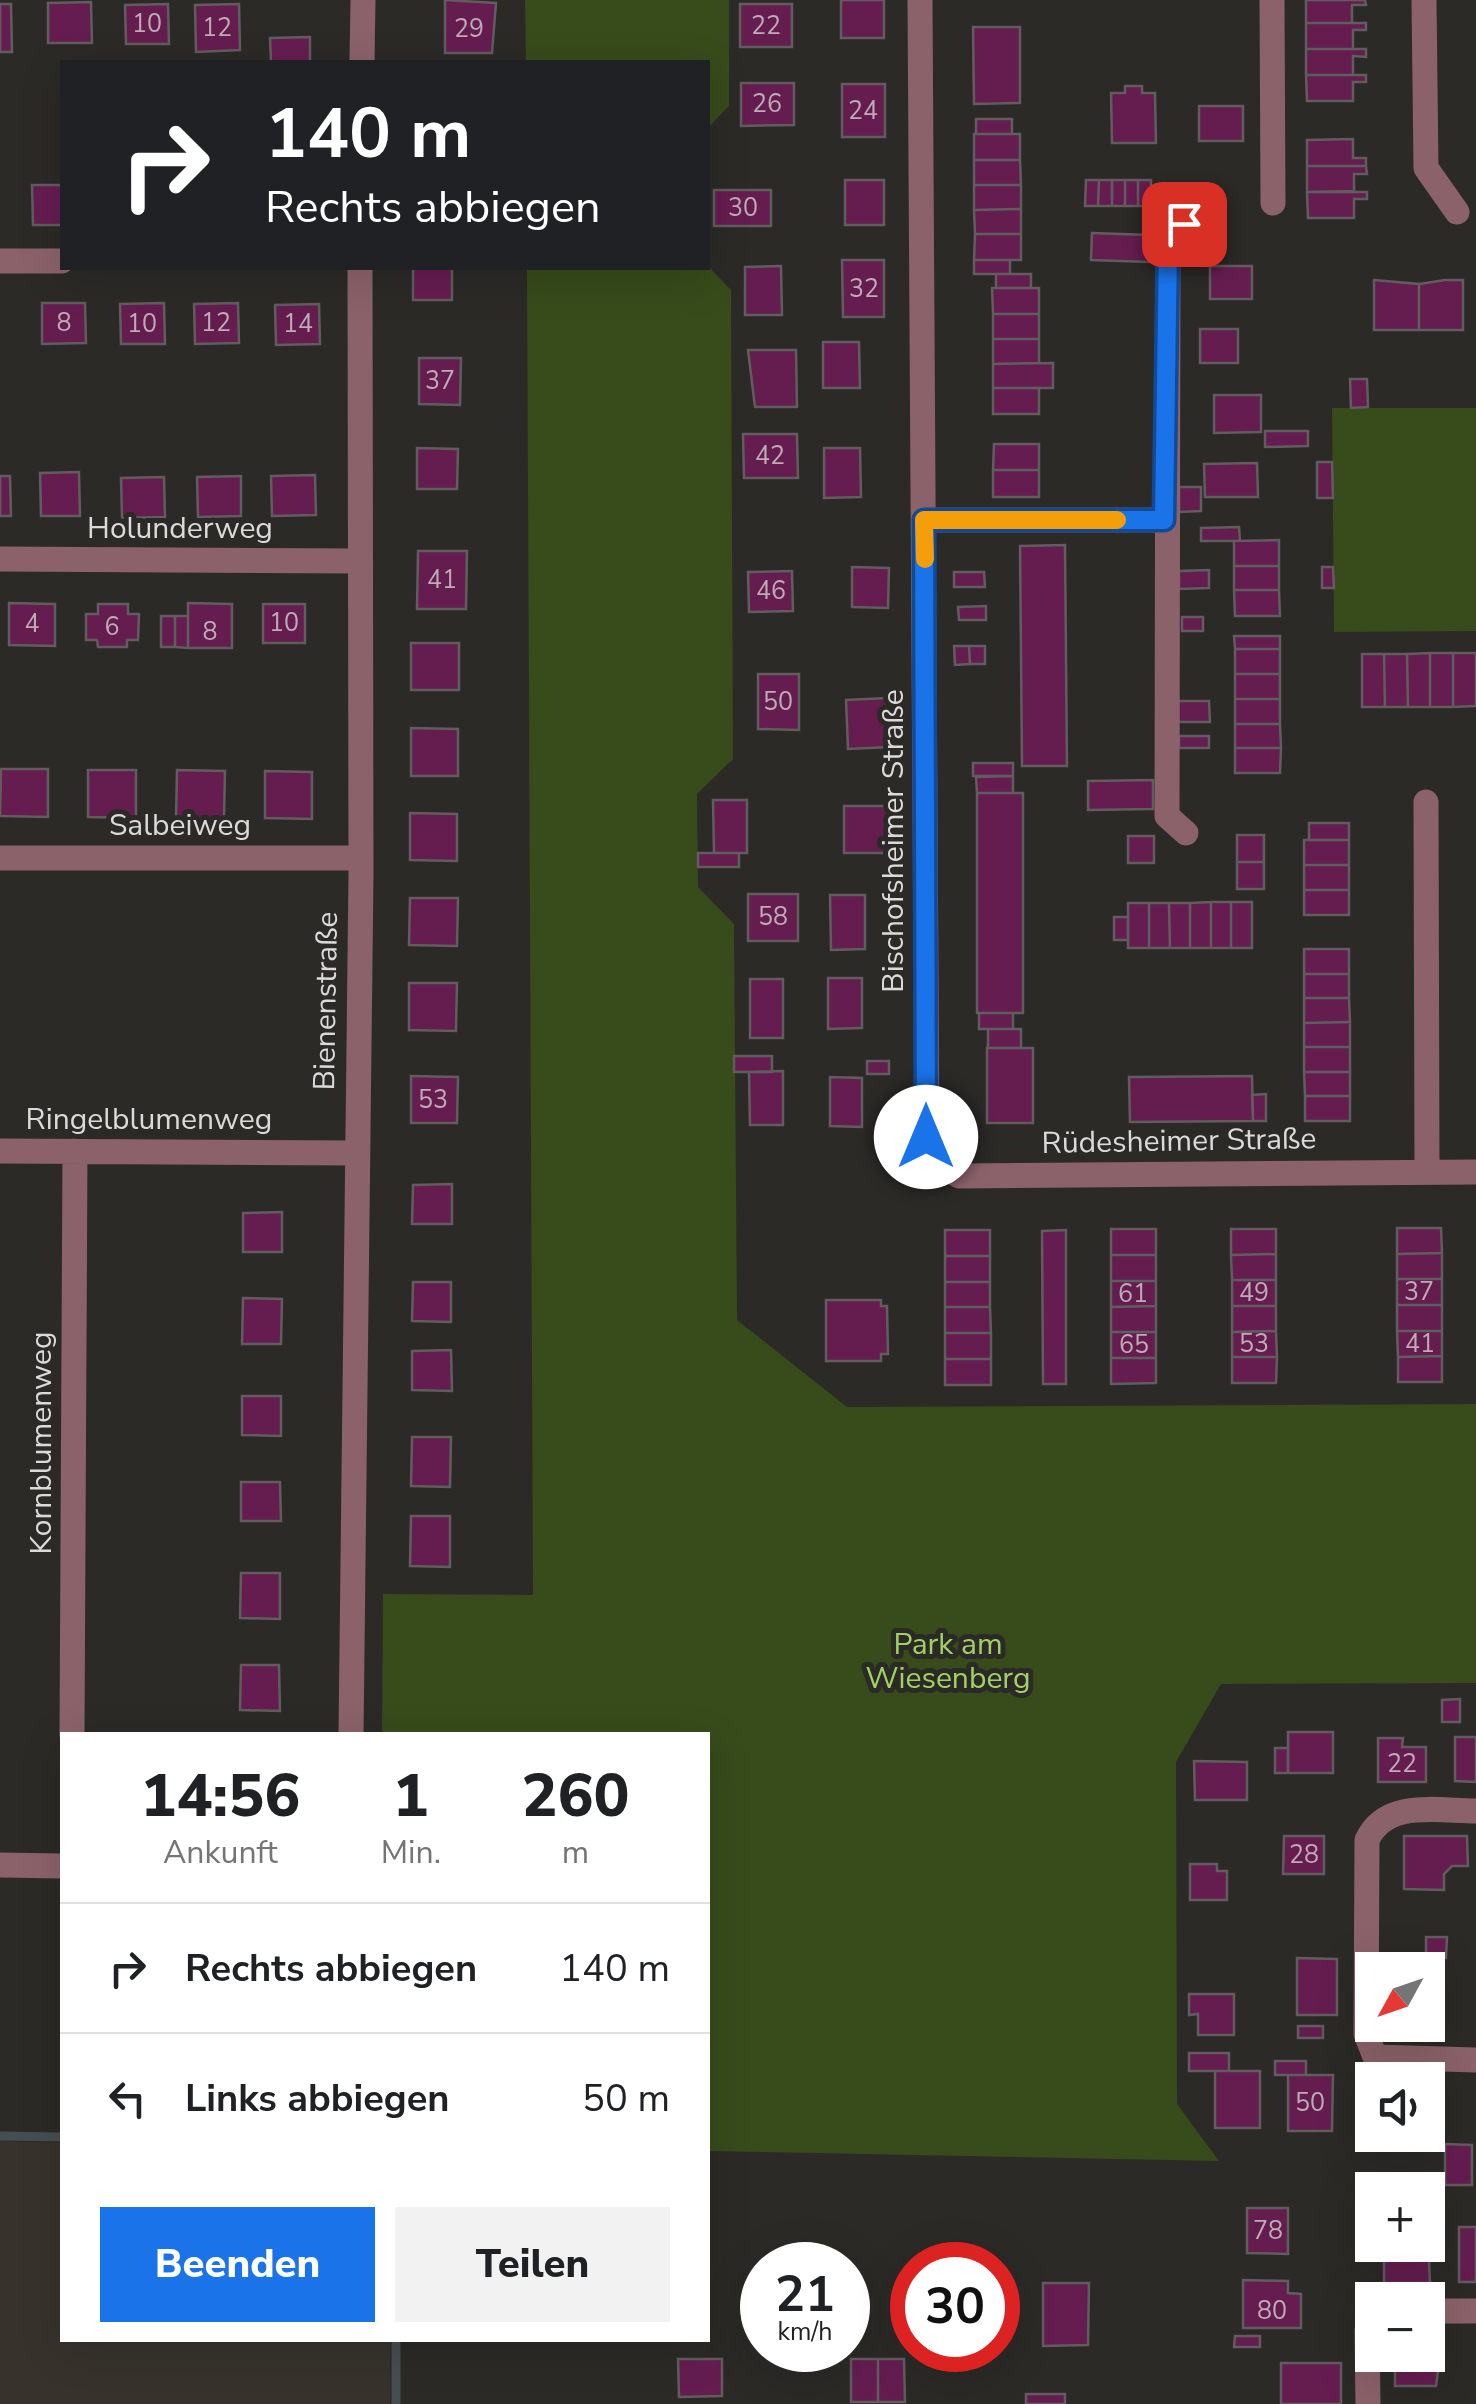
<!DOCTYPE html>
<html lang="de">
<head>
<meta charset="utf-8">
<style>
  :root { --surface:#fff; --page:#f2f2f2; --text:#202124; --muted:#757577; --line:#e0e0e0; --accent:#1a73e8 }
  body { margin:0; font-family:"Nunito Sans",sans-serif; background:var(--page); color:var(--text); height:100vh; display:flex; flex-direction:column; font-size:38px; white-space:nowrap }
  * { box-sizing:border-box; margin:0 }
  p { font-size:32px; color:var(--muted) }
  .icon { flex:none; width:55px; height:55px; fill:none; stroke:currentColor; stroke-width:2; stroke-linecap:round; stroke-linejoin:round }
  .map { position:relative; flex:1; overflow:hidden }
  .details { position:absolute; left:60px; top:1732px; width:650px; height:610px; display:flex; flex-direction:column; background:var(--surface); border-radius:0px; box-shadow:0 10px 40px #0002 }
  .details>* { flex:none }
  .hud { position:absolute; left:60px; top:60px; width:650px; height:210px; border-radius:0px; box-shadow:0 10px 40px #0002; background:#202124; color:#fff; overflow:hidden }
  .needle { width:65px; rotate:230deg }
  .controls { position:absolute; left:1355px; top:1952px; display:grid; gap:20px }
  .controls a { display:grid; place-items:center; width:90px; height:90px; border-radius:0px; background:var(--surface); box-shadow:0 10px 40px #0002; font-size:50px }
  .speed { position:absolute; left:740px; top:2242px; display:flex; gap:20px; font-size:50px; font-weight:700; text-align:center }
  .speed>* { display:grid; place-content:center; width:130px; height:130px; border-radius:50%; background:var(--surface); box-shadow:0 10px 40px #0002; line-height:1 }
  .speed small { font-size:25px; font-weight:400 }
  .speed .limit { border:15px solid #d22; background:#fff; color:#111 }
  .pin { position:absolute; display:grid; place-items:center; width:85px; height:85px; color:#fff; margin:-42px; border-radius:20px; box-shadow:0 5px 15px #0006 }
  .me { position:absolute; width:110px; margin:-55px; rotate:0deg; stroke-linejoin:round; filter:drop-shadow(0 0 8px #0008) }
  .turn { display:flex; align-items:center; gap:35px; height:210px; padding:0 40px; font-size:45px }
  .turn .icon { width:130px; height:130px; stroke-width:2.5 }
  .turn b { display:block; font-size:70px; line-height:85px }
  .eta { display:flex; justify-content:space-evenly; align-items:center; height:170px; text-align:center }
  .eta b { font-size:60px; font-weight:800; line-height:70px }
  .button { display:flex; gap:20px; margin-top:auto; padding:20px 40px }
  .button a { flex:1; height:115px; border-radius:0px; background:var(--accent); color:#fff; font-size:40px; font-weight:800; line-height:115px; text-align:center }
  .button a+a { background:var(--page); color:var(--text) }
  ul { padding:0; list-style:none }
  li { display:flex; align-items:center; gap:30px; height:130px; padding:0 40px; border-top:2px solid var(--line) }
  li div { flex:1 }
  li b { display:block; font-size:38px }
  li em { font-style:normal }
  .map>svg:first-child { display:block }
  .built { fill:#37332c }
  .green { fill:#374b1b }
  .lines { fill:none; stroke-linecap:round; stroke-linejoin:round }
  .stream { stroke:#464e52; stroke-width:9 }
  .building { fill:#651d50; stroke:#615d5f; stroke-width:2.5 }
  .minor { stroke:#8b626a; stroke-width:25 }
  .route-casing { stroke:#114b97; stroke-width:25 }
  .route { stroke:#1a73e8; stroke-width:18 }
  .slow { stroke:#f59e0b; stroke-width:18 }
  .labels { text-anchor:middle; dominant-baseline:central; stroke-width:10; stroke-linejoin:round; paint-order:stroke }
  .number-label { font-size:25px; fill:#beabb6 }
  .street-label { font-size:30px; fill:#dbdad8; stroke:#2b2a27 }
  .park-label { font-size:30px; fill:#a2d163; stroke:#2b2a27 }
</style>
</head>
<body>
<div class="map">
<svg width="1476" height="2404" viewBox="0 0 1476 2404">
  <rect width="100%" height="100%" fill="#2b2a27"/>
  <path class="built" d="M0 2141 62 2143V2340H390V2404H0Z"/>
  <path class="green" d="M525 0H729V106L708 128V62H526Z
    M708 266 731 290 733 759 697 794 698 887 734 924 737 1320 847 1407 1476 1404V1683L1221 1684 1176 1762 1177 2104 1219 2161 708 2151V1735H382L383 1594 533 1595 527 268Z
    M1332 408H1476V631L1334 632Z"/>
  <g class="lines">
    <path class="stream" d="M0 2136 62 2137
      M396 2340V2404"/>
  </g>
  <path class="building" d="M445 0 496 3 492 53H445Z
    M841 0H884V38H841Z
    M1306 0H1365L1366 5H1352V23H1306Z
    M91 2 92 43H48V3Z
    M0 4H11L12 52H0Z
    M168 4 169 44H126L125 5Z
    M239 4 240 50 196 52 195 5Z
    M740 4H792V47H740Z
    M1306 23H1366V30H1353V49H1306Z
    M973 27H1020V103L974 104Z
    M310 37V62H271L270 38Z
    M1306 49H1366V57L1353 56V75H1306Z
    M1306 75H1366V82H1353V101H1307Z
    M741 83H794V125L741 126Z
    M842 84H885V137H842Z
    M1125 86H1142V93H1155L1156 143H1112L1111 93H1125Z
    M1199 106H1243V141H1199Z
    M976 119H1012V134H976Z
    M974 134H1020V160H974Z
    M1353 139V158H1366V166H1307V140Z
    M974 160H1020L1021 185H974Z
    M1307 166H1366L1367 174H1354V191L1307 192Z
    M845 180H884V225H845Z
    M1086 180H1099L1098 206H1085Z
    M1099 180H1112V206H1098Z
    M1112 180H1125V206H1112Z
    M1125 180H1138V206H1125Z
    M1138 180H1151V206H1138Z
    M32 185H62V225H33Z
    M974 185H1021V209L974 210Z
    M714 190H771V226H714Z
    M1307 192H1367V199H1354V218H1308Z
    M1021 209V234H975L974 210Z
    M1092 233 1150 235 1149 262 1091 260Z
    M975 234H1021V260H974Z
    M842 260H884V317H843Z
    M974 260H1010V274H974Z
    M781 266 782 315H745V267Z
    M1210 266H1252V299H1210Z
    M413 268H452V300H413Z
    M996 274H1031V288H996Z
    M1374 280 1419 284V330H1374Z
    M1445 280H1463V330H1419V284Z
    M992 288H1039V314H993Z
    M42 303H85L86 343 42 344Z
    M164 303 165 344H121L120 304Z
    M238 303 239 343 195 344 194 304Z
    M319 304 320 344 276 345 275 305Z
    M993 314H1039V339H993Z
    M1200 329H1238V363H1200Z
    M993 339H1039V363L993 364Z
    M823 342H859L860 388H823Z
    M748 350H796L797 407H755Z
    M419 358H461L460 405 419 404Z
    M1053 363V388H993V364Z
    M1350 379H1367L1368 407 1351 408Z
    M993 388H1039V414H993Z
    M1214 395H1261V432L1214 433Z
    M1265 431H1308V446L1265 447Z
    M743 434H797L798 478H744Z
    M994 444H1039V470H993Z
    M417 448 458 449 457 489H417Z
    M824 448H860L861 497 824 498Z
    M1317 462H1332L1333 498H1317Z
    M1257 463 1258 497H1205L1204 464Z
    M993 470H1039V497H993Z
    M79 472 80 516H41L40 473Z
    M315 475 316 515 272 516 271 476Z
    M0 476H10L11 516H0Z
    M241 476V516L198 517 197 477Z
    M164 477 165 517 122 518 121 478Z
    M1179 487H1201V511L1179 512Z
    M1239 527 1240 541H1201V528Z
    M1279 540V566H1234V541Z
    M1065 545 1067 766H1022L1020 546Z
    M418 551H467L466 609H417Z
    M1234 566H1279V590H1234Z
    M852 567 889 568 888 608 852 607Z
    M1322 567H1333L1334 588H1322Z
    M1209 570V588L1179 589V571Z
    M792 571 793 611 749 612 748 572Z
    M954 572H984L985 587H954Z
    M1234 590H1279L1280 616H1235Z
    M9 603 55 604V646L9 645Z
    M188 603 232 604V648H188Z
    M98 604H128V614H139L138 640H127V647H98L97 640H86V614H98Z
    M263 604H305V643H263Z
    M986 606V620H959L958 607Z
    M161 616H175V647H161Z
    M175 616H188V648L175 647Z
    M1182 617H1203V631H1182Z
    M1234 636H1280V649H1235Z
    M411 643H459V690H411Z
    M954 646H969L970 664 955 665Z
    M969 646H985V664H970Z
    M1235 649H1280V674H1235Z
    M1430 653H1453V707H1430Z
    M1430 653V707H1408L1407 654Z
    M1453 653H1476V706L1453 707Z
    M1362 654H1384L1385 707H1362Z
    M1384 654H1407L1408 707H1385Z
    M758 674H799V730L758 729Z
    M1235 674H1280V699H1235Z
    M887 698 890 747 848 749 846 700Z
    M1235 699H1280V724H1235Z
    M1178 701H1209L1210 722H1178Z
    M1235 724H1280L1281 748H1235Z
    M411 728 458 729V776H411Z
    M1179 736H1209V748H1179Z
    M1235 748H1281L1280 773H1235Z
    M973 763H1013V776H973Z
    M1 769H48V817L0 816Z
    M88 770H136V818L88 817Z
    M177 770 225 771 224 818H176Z
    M265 771 312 772V819L265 818Z
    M1013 776V793H977L976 777Z
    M1153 780V809L1088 810V781Z
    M977 793H1023V1013H977Z
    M713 800H747V853H714Z
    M844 806H891L892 853H844Z
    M410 813 457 814V861L410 860Z
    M1309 823H1349V840H1309Z
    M1237 835H1264V862H1237Z
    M1128 836H1154V863H1128Z
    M1304 840H1349V865H1304Z
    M698 853H739V867H698Z
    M1237 862H1264V889H1237Z
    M1304 865H1349V890H1304Z
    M1304 890H1349V915H1304Z
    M748 894H798V941H748Z
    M830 895H865V949L831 950Z
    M410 898H458L457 946 409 945Z
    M1211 902H1231V948H1211Z
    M1211 902V948H1190V903Z
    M1231 902H1252V948H1231Z
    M1128 903H1149V948H1128Z
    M1149 903H1169L1170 948H1149Z
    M1169 903H1190V948H1170Z
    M1114 917H1128V940H1114Z
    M1304 949H1349V974H1304Z
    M1304 974H1349V998H1304Z
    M828 978H862V1028L828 1029Z
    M750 979H783V1038H750Z
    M409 983H457L456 1031 409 1030Z
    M1304 998H1349L1350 1022 1304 1023Z
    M979 1013H1013V1029H979Z
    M1350 1022V1047H1304V1023Z
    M988 1029H1021V1048H988Z
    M1304 1047H1350V1072H1304Z
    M987 1048H1033V1123H987Z
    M734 1056H772V1072H734Z
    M867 1061H889V1074H867Z
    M783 1071V1125H750L749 1072Z
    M1304 1072H1350V1096H1305Z
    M411 1076 458 1077 457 1123H411Z
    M1252 1076 1253 1121 1130 1122 1129 1077Z
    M830 1077 862 1078V1127L830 1126Z
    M1266 1094V1121H1253L1252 1095Z
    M1305 1096H1350V1121H1305Z
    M452 1184V1224H412L413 1185Z
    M282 1212V1252H243V1213Z
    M1397 1228H1441L1442 1253 1397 1254Z
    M1111 1229H1156V1255H1111Z
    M1231 1229H1276V1254L1231 1255Z
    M945 1230H990V1256H945Z
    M1066 1230V1384H1043L1042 1231Z
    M1442 1253V1279H1397V1254Z
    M1276 1254V1280H1232L1231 1255Z
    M1111 1255H1156V1281H1111Z
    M945 1256H990V1282H945Z
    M1397 1279H1442V1305H1397Z
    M1232 1280H1276V1306H1232Z
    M1111 1281H1156V1306L1111 1307Z
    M413 1282H451V1322L412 1321Z
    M945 1282H990V1307H945Z
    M243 1298 282 1299 281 1344H242Z
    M826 1300H881V1306H887L888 1354H881V1361H826Z
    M1397 1305H1442V1331H1397Z
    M1156 1306V1332H1111V1307Z
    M1232 1306H1276V1331L1232 1332Z
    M945 1307H990L991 1333H945Z
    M1276 1331 1277 1357H1232V1332Z
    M1397 1331H1442V1356L1398 1357Z
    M1111 1332H1156V1358H1111Z
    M945 1333H991V1359H945Z
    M451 1350 452 1391 412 1390V1351Z
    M1442 1356V1382H1398V1357Z
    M1232 1357H1277L1276 1383H1232Z
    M1111 1358H1156V1383L1111 1384Z
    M945 1359H991V1385H945Z
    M242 1396H281V1436L242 1435Z
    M412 1437H451L450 1487 411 1486Z
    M241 1482H280L281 1521H241Z
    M411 1516H450V1567L410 1566Z
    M241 1573H280V1619L240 1618Z
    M241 1665H279L280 1711 240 1710Z
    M1460 1699V1722H1442V1700Z
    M1288 1732H1333V1773H1288Z
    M1455 1737H1476V1782L1455 1781Z
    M1378 1738H1403L1402 1747H1426V1782H1378Z
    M1275 1748H1288V1773H1275Z
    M1194 1761 1247 1762V1800H1195Z
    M1284 1836H1324V1874H1283Z
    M1404 1836H1467L1468 1866H1452L1444 1874V1890L1404 1889Z
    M1190 1864H1217V1871H1227V1900H1190Z
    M1426 1937H1447L1446 1958H1426Z
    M1297 1958 1337 1959V2015H1297Z
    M1428 1970H1435V2019H1428Z
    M1189 1994H1234V2035H1198V2014L1189 2015Z
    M1298 2026H1323V2038H1298Z
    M1189 2053H1229V2071H1189Z
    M1275 2061H1306V2075H1275Z
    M1215 2071H1260V2128H1215Z
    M1288 2075H1333L1332 2131H1288Z
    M1445 2144 1472 2145V2185H1445Z
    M1247 2208H1288V2254L1247 2253Z
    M1459 2227H1476V2282H1459Z
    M1428 2238 1430 2283H1384V2245H1428Z
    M1243 2280 1288 2281V2293L1301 2294V2328H1243Z
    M1043 2283H1089L1088 2345 1043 2346Z
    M1235 2336H1260V2347H1234Z
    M1428 2345H1437L1436 2357H1440L1436 2386H1395V2355H1428Z
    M678 2359H722V2396L679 2397Z
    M851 2359H878V2402H851Z
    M878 2359H904L905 2402H878Z
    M1281 2363H1341V2404H1281Z
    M1026 2394H1065V2404H1026Z"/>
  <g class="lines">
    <path class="minor" d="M920 0 927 1137 935 1161 959 1176 1476 1172
      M1272 0 1273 203
      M1424 0 1426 168 1457 212
      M362 62 363 0
      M0 261H62
      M925 520H1164
      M0 559 360 561
      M1426 802 1427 1171
      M1186 833 1167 816 1168 245 1201 202
      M0 858H360
      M0 1151 357 1153
      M72 1735 75 1151
      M351 1735 361 874 360 268
      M1476 1811C1437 1811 1386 1799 1367 1840L1366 2034 1375 2057 1476 2060
      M0 1865 62 1866
      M1428 2311H1476
      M1368 2404 1367 2331 1372 2317"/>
  </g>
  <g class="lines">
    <defs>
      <path id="route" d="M926 1137 924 520H1164L1168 245 1184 224"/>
    </defs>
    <use href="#route" class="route-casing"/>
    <use href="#route" class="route"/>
    <path class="slow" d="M925 559 924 520H1117"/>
  </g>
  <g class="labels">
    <g class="number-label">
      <text x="147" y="24">10</text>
      <text x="766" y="26">22</text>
      <text x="217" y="28">12</text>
      <text x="469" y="29">29</text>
      <text x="767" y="104">26</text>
      <text x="863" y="111">24</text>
      <text x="743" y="208">30</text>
      <text x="864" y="289">32</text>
      <text x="64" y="323">8</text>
      <text x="216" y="323">12</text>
      <text x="142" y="324">10</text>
      <text x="298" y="324">14</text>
      <text x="440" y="381">37</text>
      <text x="770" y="456">42</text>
      <text x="442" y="580">41</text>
      <text x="771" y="591">46</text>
      <text x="284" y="623">10</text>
      <text x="32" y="624">4</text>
      <text x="112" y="627">6</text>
      <text x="210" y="632">8</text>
      <text x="778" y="702">50</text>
      <text x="773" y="917">58</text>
      <text x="433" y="1100">53</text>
      <text x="1419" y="1292">37</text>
      <text x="1254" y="1293">49</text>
      <text x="1133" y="1294">61</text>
      <text x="1254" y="1344">53</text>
      <text x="1420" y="1344">41</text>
      <text x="1134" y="1345">65</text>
      <text x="1402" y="1764">22</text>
      <text x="1304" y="1855">28</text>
      <text x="1310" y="2103">50</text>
      <text x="1268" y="2231">78</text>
      <text x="1272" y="2311">80</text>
    </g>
    <g class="street-label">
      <text x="180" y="528">Holunderweg</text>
      <text x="180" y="825">Salbeiweg</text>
      <text transform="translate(893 841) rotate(-90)">Bischofsheimer Straße</text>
      <text transform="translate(326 1001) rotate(-89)">Bienenstraße</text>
      <text x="149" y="1119">Ringelblumenweg</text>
      <text transform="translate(1179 1141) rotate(-1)">Rüdesheimer Straße</text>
      <text transform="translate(41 1443) rotate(-90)">Kornblumenweg</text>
    </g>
    <g class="park-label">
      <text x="948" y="1644">Park am<tspan x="948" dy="34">Wiesenberg</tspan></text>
    </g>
  </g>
</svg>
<div class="controls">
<a><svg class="needle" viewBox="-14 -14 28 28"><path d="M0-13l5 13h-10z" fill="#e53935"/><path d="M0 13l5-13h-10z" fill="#757577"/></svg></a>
<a><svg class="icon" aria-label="sound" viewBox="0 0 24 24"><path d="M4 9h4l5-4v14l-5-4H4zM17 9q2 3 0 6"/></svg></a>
<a>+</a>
<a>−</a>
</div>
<div class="speed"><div>21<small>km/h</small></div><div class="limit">30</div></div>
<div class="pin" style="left:1184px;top:224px;background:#d93025"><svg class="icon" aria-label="arrive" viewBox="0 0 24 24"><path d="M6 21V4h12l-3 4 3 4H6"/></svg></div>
<svg class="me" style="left:926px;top:1137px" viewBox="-20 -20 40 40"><circle r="19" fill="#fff"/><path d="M0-13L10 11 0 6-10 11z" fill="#1a73e8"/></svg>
<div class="hud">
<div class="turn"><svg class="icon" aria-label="right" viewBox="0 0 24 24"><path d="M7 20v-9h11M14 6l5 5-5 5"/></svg><div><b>140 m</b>Rechts abbiegen</div></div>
</div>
<section class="details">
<div class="eta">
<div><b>14:56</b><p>Ankunft</p></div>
<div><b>1</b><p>Min.</p></div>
<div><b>260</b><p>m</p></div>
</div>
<ul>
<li><svg class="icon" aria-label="right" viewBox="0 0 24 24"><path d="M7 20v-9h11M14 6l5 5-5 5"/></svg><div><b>Rechts abbiegen</b></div><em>140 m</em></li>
<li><svg class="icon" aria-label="left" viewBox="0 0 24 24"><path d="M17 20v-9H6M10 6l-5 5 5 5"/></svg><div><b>Links abbiegen</b></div><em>50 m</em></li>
</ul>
<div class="button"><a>Beenden</a><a>Teilen</a></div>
</section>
</div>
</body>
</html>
